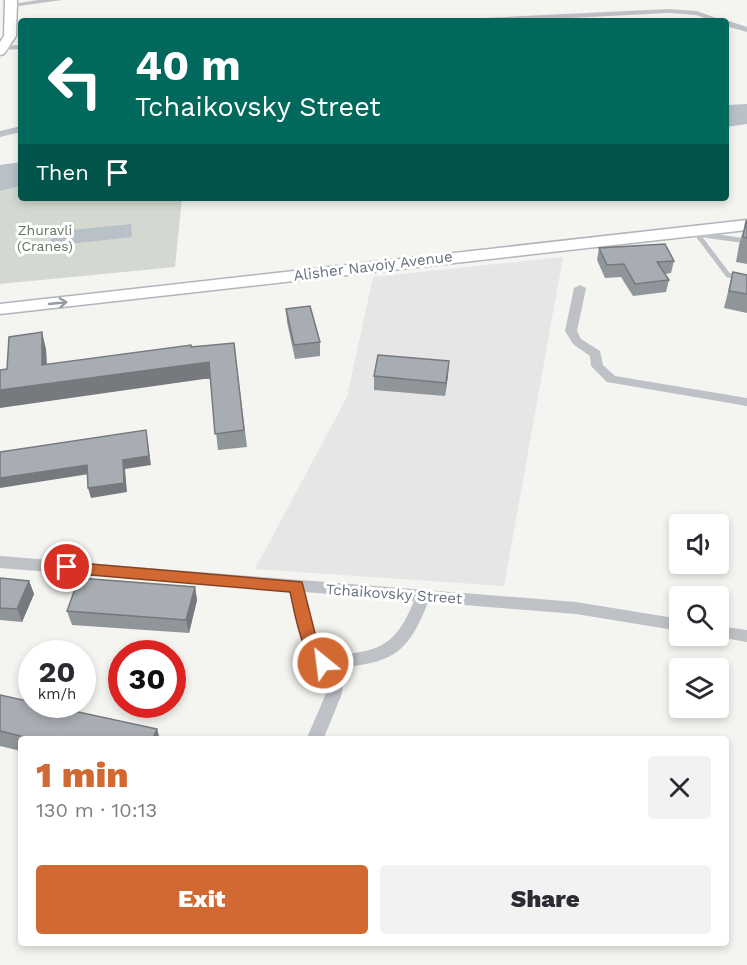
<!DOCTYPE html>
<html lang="en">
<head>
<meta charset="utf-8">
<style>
  :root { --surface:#fff; --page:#f2f2f3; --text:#2b2b33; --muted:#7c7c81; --accent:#d26933 }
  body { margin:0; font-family:"Work Sans",sans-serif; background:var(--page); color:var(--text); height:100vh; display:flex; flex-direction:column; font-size:22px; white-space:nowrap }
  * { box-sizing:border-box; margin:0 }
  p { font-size:20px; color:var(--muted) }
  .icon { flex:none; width:33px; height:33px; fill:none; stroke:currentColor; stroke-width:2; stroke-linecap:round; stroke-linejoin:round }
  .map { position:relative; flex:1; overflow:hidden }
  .panel { position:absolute; left:18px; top:736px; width:711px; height:210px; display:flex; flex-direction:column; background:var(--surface); border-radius:6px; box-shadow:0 3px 9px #0003 }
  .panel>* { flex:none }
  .top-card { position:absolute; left:18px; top:18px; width:711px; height:183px; border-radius:6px; box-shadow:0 3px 9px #0003; background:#00695c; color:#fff; overflow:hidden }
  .tools { position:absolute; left:669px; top:514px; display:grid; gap:12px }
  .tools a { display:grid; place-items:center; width:60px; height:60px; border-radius:6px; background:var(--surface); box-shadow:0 3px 9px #0003; font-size:30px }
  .speed { position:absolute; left:18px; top:640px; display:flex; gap:12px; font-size:30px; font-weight:700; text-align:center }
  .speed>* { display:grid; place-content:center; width:78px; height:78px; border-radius:50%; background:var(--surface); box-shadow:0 3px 9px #0003; line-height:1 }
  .speed small { font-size:15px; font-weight:400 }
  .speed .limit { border:9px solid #d22; background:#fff; color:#111 }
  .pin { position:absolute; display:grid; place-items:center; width:51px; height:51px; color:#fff; margin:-26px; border:3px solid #fff; border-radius:50%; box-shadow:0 2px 6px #0007 }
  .me { position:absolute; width:66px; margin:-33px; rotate:331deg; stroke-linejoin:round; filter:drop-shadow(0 0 4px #0008) }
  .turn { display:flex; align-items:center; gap:21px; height:126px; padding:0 18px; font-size:27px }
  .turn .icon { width:78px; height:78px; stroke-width:2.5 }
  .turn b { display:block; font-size:42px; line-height:51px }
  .then { display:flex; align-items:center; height:57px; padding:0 18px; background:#0003; gap:12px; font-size:22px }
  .round { display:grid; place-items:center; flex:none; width:63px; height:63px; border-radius:6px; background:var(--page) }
  .summary { display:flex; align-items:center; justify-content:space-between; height:102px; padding:0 18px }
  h1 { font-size:36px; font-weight:800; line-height:45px; color:var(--accent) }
  .button { display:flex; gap:12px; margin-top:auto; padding:12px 18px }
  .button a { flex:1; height:69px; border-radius:6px; background:var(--accent); color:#fff; font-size:24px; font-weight:800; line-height:69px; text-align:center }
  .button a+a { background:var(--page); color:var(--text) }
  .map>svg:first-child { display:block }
  .built { fill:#e5e6e5 }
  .green { fill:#d3d9d1 }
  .water { fill:#b8c1c7 }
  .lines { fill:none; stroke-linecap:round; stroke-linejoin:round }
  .primary-casing { stroke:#b2b5b9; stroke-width:3 }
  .service { stroke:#bec1c5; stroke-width:5 }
  .minor { fill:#bec1c5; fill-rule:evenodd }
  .primary { fill:#fff; fill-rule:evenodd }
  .wall { fill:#90959a }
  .shaded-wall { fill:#76797d }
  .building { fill:#a8adb3; stroke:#76797d; stroke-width:1.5 }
  .oneway { stroke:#949ca5 }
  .route { fill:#d26933; stroke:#884421; stroke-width:1.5 }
  .labels { text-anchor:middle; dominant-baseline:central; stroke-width:6; stroke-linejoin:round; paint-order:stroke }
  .far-park-label { font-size:14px; fill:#667764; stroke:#fff }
  .street-label { font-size:15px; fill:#66717f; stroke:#fff }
</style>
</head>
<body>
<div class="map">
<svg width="747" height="965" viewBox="0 0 747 965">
  <rect width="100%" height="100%" fill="#f4f4f1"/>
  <path class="built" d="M563 257 504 586 255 569 347 397 373 277Z"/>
  <path class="green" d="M21 186V198H182L175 267 0 284V191Z"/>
  <path class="water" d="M747 104V124L726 127V105Z
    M21 162V186L0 191V165Z
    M131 224 132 237 51 246V232Z"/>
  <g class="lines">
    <defs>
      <path id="primary" d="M5 0H17L16 36 4 54 0 55V42L4 36Z
        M747 220V230L0 314V304Z"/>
    </defs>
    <use href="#primary" class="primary-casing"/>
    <path class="service" d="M747 241 697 234 728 275 747 278"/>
    <path class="minor" d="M37 0H62L12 7 8 5Z
      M668 9 697 11 724 21H713L696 15 668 13 510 21H459L463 19Z
      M725 21H729L747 27V32L726 26Z
      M21 45V49L0 50V46H3Z
      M21 126V132L0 137V131Z
      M580 285 586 288 577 331 581 339 600 351 603 365 615 376 747 398V406L607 382 591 366 590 356 573 344 565 331 574 288Z
      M0 556 576 602 680 619V631L576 614 428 602C408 655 391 663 336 668L344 682 341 696 323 740H306L325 696 328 683 302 642 290 591 0 568ZM305 592 414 601C394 650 377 651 328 656L317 640Z
      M718 626 747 630V642L713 636H718Z"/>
    <use href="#primary" class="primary"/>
  </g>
  <path class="wall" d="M746 221H747V264L736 262 739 245Z
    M599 248 674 261 671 273 665 274 669 280 666 292 633 296 621 277 605 278 597 260Z
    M733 272 747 275V313L724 308Z
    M286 309 320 342V356L295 359 287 322Z
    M234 343 247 447 218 450 210 379 7 369 46 349 47 364Z
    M448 375 445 396 374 390V376Z
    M0 578 29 581 34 594 22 622 0 620Z
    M195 587 197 600 189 633 72 625 67 611Z
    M0 695 157 729 160 740H21V751L0 746Z"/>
  <path class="shaded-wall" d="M42 332 46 349 47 381 42 365Z
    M449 361 448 375 445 396 446 383Z
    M209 362 211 378 0 408V390Z
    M146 430 151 465 125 469 127 492 91 498 88 488 123 460Z
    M87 465 89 474 0 488V478Z
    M29 581 34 594 22 622 17 609Z
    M195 587 197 600 189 633 186 620Z
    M157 729 160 740H152Z"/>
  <path class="building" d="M746 221H747V238L743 237Z
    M665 244 674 261 657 262 669 280 635 284 624 264 607 265 599 248Z
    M733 272 747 275V294L729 291Z
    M310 306 320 342 294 345 286 309Z
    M42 332V365L191 345V347L234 343 244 430 215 434 209 362 0 390V370L7 369 9 337Z
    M378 355 449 361 446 383 374 376Z
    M146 430 149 456 123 460 124 483 88 488 87 465 0 478V452Z
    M0 578 29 581 17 609 0 608Z
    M79 578 195 587 186 620 67 611Z
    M0 695 32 702V705H46L157 729 152 740H37L0 731Z"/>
  <defs><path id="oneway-shaft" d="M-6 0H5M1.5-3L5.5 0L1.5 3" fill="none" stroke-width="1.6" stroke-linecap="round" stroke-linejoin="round" transform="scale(1.5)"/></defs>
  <use class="oneway" href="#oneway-shaft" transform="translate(58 303) rotate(-6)"/>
  <path class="route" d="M67 562 302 582 317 641 331 663 328 667C304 676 294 608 290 592L67 573 62 571 60 567 62 563Z"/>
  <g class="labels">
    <g class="far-park-label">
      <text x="45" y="230">Zhuravli<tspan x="45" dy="16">(Cranes)</tspan></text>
    </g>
    <g class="street-label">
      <text transform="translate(373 266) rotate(-7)">Alisher Navoiy Avenue</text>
      <text transform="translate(394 594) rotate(4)">Tchaikovsky Street</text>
    </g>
  </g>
</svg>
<div class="tools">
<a><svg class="icon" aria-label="sound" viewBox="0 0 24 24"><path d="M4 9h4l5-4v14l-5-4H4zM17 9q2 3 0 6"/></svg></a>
<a><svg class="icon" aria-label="search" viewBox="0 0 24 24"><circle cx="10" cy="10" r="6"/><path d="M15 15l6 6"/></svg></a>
<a><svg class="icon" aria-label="layers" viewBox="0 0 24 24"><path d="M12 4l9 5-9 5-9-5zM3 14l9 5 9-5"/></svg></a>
</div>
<div class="speed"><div>20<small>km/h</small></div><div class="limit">30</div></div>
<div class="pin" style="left:67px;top:567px;background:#d93025"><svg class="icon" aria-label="arrive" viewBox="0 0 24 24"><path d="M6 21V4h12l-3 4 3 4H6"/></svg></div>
<svg class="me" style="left:323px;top:663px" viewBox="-20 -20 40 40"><circle r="17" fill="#d26933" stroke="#fff" stroke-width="3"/><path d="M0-11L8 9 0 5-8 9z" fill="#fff"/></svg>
<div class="top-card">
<div class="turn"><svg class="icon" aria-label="left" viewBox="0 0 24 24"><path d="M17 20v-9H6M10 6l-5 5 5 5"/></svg><div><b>40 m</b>Tchaikovsky Street</div></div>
<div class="then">Then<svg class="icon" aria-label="arrive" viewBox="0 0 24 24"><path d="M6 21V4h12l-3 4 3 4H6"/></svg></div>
</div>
<section class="panel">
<div class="summary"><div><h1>1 min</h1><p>130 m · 10:13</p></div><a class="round"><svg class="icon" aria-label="close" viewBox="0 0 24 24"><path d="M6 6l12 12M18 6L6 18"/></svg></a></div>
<div class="button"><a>Exit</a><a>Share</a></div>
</section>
</div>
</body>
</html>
